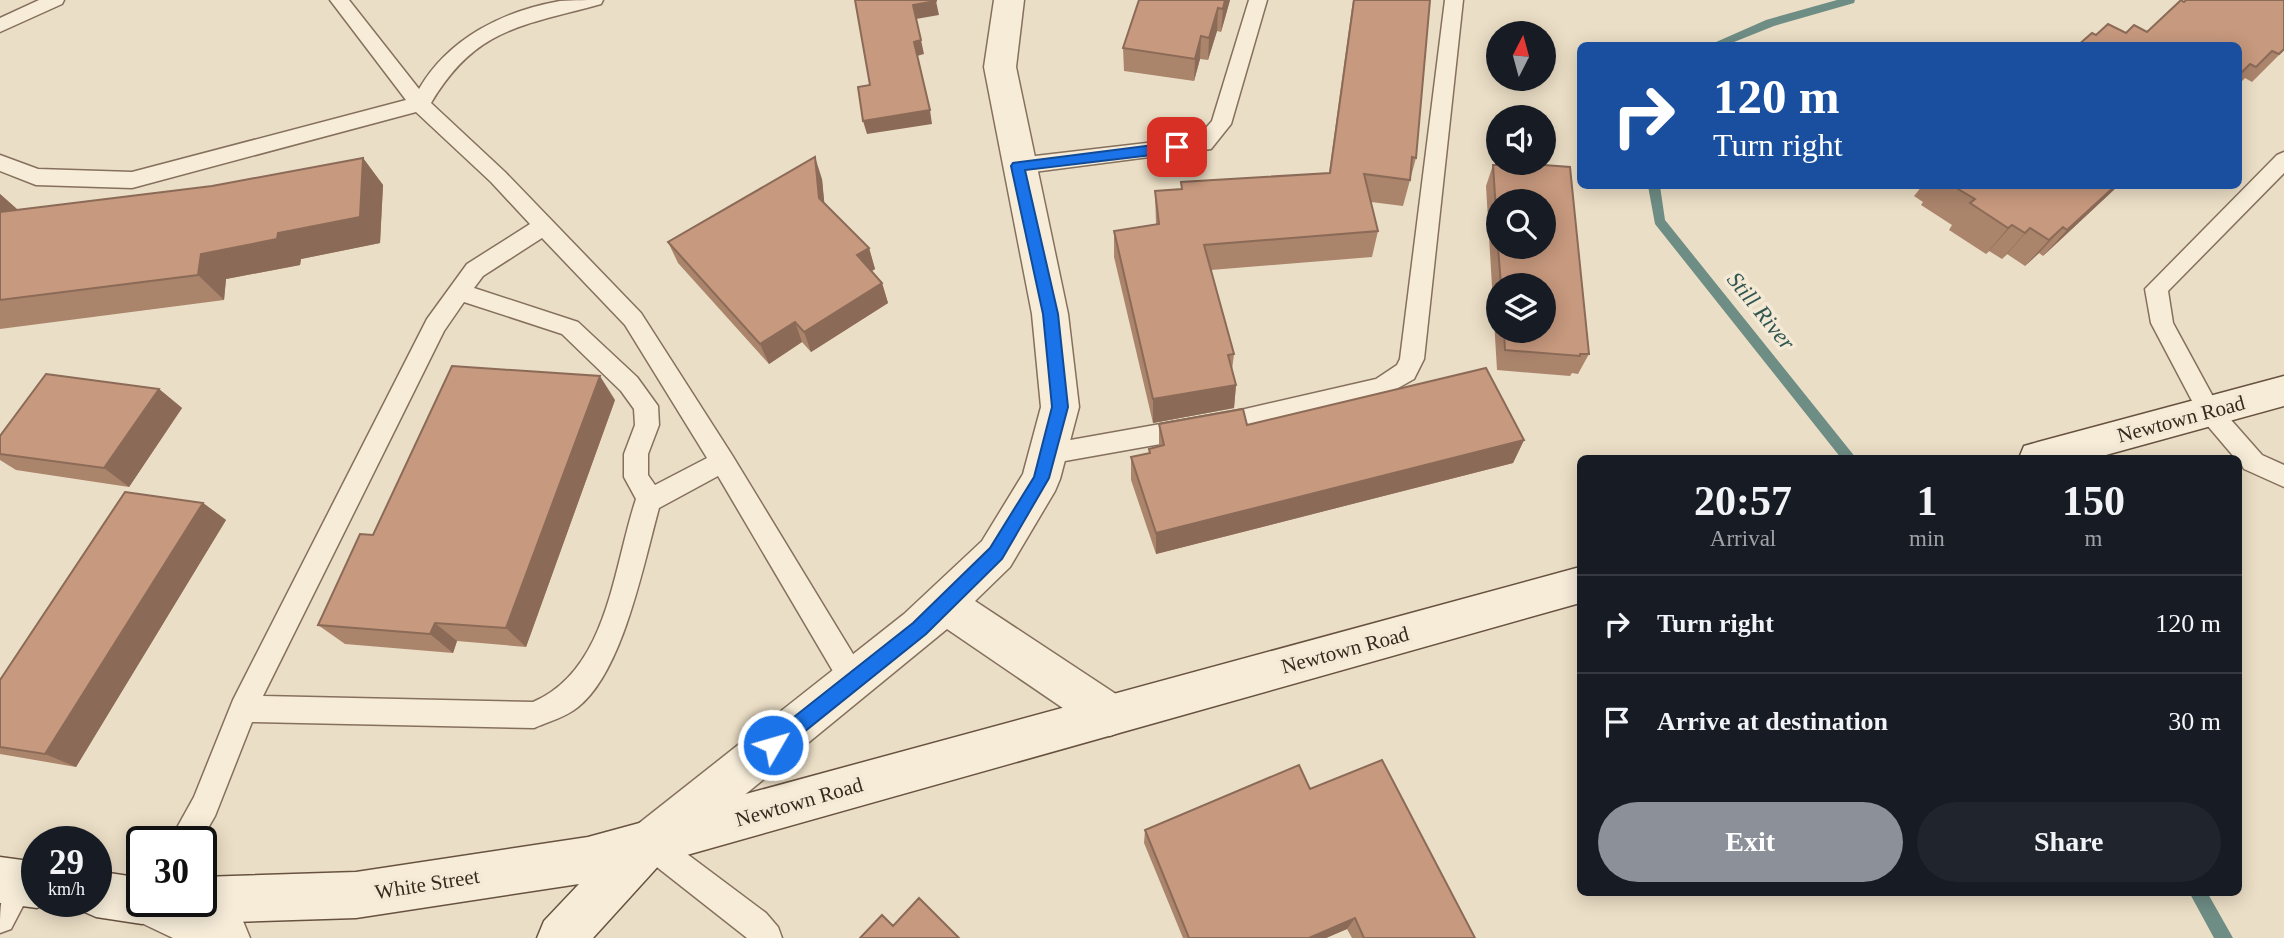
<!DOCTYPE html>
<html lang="en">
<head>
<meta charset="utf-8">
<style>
  :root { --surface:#171b24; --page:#20242c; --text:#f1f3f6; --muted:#9ea1a6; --line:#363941; --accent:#8c9099 }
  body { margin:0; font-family:Georgia,serif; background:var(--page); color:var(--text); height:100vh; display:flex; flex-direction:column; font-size:26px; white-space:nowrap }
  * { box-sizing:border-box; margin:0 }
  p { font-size:23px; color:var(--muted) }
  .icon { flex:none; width:38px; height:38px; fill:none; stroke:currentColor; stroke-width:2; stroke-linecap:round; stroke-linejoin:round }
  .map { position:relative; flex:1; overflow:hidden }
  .details { position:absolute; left:1577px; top:455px; width:665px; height:441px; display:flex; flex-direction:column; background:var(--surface); border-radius:10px; box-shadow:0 4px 18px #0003 }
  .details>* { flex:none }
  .guide { position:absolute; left:1577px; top:42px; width:665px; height:147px; border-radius:10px; box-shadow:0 4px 18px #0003; background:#1a4fa0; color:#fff; overflow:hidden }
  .needle { width:46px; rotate:6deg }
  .tools { position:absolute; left:1486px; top:21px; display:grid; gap:14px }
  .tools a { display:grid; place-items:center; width:70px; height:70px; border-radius:50%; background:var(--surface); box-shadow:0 4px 18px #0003; font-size:35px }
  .speed { position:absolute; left:21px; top:826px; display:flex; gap:14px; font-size:35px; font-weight:700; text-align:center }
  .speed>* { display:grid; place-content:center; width:91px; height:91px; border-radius:50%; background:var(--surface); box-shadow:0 4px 18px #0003; line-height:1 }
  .speed small { font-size:18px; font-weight:400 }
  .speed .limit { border:4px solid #111; border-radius:10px; background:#fff; color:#111 }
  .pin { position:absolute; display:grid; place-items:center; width:60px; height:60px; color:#fff; margin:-30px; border-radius:14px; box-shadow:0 4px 10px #0006 }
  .me { position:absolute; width:77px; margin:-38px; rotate:52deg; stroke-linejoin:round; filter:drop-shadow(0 0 5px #0008) }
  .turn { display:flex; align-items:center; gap:24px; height:147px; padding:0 21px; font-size:32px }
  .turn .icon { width:91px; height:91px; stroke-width:2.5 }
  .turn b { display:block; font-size:49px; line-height:60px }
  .eta { display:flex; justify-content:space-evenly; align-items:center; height:119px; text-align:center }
  .eta b { font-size:42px; font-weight:600; line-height:49px }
  .primary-button { display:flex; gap:14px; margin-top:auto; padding:14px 21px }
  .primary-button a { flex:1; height:80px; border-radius:42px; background:var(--accent); color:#fff; font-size:28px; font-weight:600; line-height:80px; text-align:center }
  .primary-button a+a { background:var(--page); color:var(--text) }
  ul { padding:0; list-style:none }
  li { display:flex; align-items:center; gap:21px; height:98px; padding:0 21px; border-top:2px solid var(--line) }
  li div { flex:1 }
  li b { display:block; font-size:26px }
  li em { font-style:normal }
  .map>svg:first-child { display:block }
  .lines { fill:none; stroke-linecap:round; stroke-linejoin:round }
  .stream { fill:#6e8d84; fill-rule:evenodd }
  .lane-casing { stroke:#85705d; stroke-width:3 }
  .street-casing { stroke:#85705d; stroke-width:3 }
  .secondary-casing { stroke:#675240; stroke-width:3 }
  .lane { fill:#f6ecd8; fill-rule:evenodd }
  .street { fill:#f6ecd8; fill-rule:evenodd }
  .secondary { fill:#f6ecd8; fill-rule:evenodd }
  .wall { fill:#ab846c; fill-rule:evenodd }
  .shaded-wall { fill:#8b6b58 }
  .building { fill:#c7997e; stroke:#8b6b58; stroke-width:2 }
  .route { fill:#1a73e8; stroke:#114b97; stroke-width:2 }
  .labels { text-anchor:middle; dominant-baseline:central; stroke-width:7; stroke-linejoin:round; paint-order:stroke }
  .street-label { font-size:21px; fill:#362a1f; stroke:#f3e9d5 }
  .water-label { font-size:23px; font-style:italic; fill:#305551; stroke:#f3e9d5 }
</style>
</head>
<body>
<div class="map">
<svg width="2284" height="938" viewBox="0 0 2284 938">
  <rect width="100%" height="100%" fill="#ebdec6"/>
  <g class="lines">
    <path class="stream" d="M1837 0H1855L1854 3 1774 26 1724 46H1707L1766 20Z
      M1648 186H1660L1665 220 1856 458H1841L1655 224Z
      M2189 892H2207L2233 938H2214Z"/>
    <defs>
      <path id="lane" d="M39 0H64L62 4 0 32V18Z
        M330 0H349L419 89C449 38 503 11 560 1 574 0 590 0 603 0L601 4C523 26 476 27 431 103L505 172 641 313 732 455 864 672 868 681 864 690 854 694 844 690 718 476 659 508C644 562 623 672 578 707 566 717 548 722 534 728L252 722 215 816 200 842H169L194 797 233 700 427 319 467 264 530 224 491 182 416 112 132 188 36 185 0 171V155L38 169 132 172 406 100ZM542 238 625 325 707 458 655 485 648 475V454L659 425 658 406 637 377 578 322 474 288 483 276ZM464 302 562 334 621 391 634 409 635 425 624 454V477L636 499C613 568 608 670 533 702L263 696 444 331Z
        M1249 0H1267L1231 124 1211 149 1018 174 1011 171 1008 166 1011 161 1018 158 1198 137 1212 121Z
        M1445 0H1463L1424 359 1414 379 1382 397 1245 429 1048 464 1039 461 1036 454 1039 447 1048 444 1245 409 1376 379 1397 365 1400 359Z
        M2284 152V173L2168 291 2173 323 2217 404 2262 455 2284 465V487L2244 469 2238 458H2235L2201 418 2151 323 2145 289 2277 155Z
        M649 829 659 833 766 913 778 927 782 938H747L639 853 635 843 639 833Z
        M20 868 30 873 35 883 11 929 0 933C0 909 0 879 20 868Z"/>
      <path id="street" d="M994 0H1024L1016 67 1068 314 1079 407 1060 479 1055 491 1010 567 975 601 1125 700 1132 715 1125 730 1110 736 1095 730 947 629 670 856 654 863 638 856 631 840 638 824 904 614 982 541 1023 474 1041 407 1032 314 984 67Z
        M142 881V901H198L243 921 250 938H173L131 918 124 902 131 886Z"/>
      <path id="secondary" d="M2284 376V406L2095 458H2019L2024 446 2038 442Z
        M1580 567V603L662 862 593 938H537L544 921 579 884 356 918 201 923 185 916 178 901H201V877L356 872 588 837Z
        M0 857 37 862V901H53L37 908 0 903Z
        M96 871 142 878V901H165L158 917 142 924 96 917 80 910 76 901H96Z"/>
    </defs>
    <use href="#lane" class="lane-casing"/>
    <use href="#street" class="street-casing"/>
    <use href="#secondary" class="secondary-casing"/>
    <use href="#lane" class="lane"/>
    <use href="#street" class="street"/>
    <use href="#secondary" class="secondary"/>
  </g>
  <path class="wall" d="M1139 0H1230L1221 32 1217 31 1208 60 1200 59 1194 81 1124 71 1123 48Z
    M1353 0H1430L1416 158 1403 206 1371 202 1378 231 1372 257 1211 270 1234 354 1232 370 1236 385 1234 408 1153 423 1114 257V231L1156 224 1155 191 1181 189V182L1329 173Z
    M2147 32 2284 50 2252 82 2245 78 2238 85V46L2096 35Z
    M363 158 383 185 380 243 301 259 300 265 226 279 224 300 0 329V194L18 210 212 186Z
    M1496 161 1589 354 1578 374 1572 373 1570 376 1497 370 1486 186 1493 165H1495ZM1498 285H1544V331H1498Z
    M822 179 824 203 869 248 875 269 872 271 882 283 888 303 811 352 802 342 769 364 678 263 668 242Z
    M1922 186H2118L2043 256 2039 253 2025 266 2007 254 2002 259 1989 251 1986 254 1949 230 1952 225 1921 205 1923 202 1914 196Z
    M159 389 182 408 129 487 16 470 0 460V436Z
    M615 400 526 647 457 641 453 653 345 644 318 625 373 535Z
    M1159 424 1247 425 1524 440 1513 463 1156 554 1131 480V457L1149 453V449L1159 446Z
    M203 503 226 520 76 767 0 754V680Z
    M1310 789 1475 938H1352L1347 929 1326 938H1183L1144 843 1145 830Z"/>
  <path class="shaded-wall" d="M1225 0H1230L1221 32 1223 9Z
    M936 1 939 15 916 19 913 5Z
    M1218 8 1217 31 1208 60 1209 38Z
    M1201 36 1200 59 1194 81 1195 59Z
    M921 40 924 54 917 56 914 42Z
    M930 110 932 124 867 134 863 121Z
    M815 157 822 179 826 219 819 198Z
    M363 158 383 185 380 243 301 259 300 265 226 279 224 300 198 275 201 254Z
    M2115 186H2118L2043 256 2067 230Z
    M0 194 27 218 0 223Z
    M2012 225 1989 251 1986 254 2008 228Z
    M2063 227 2039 253 2025 266 2049 240Z
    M2030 228 2007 254 2002 259 2025 233Z
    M869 248 875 269 863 276 857 255Z
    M882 283 888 303 811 352 804 332Z
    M795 322 802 342 769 364 760 344Z
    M600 376 615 400 526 647 506 628Z
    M1236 385 1234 408 1153 423V399Z
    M159 389 182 408 129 487 104 468Z
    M1524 440 1513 463 1156 554V533Z
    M203 503 226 520 76 767 45 754Z
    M435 623 457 641 453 653 430 634Z
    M1355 918 1347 929 1326 938H1309Z"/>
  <path class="building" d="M855 0H936V1L913 5 921 40 914 42 930 110 863 121 858 87 870 85Z
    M1139 0H1225L1223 9 1218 8 1209 38 1201 36 1195 59 1123 48Z
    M1354 0H1430L1416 158 1412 157 1410 180 1364 174 1378 231 1204 245 1234 354 1228 355 1236 385 1153 399 1114 231 1159 224 1155 191 1182 189 1181 182 1330 173Z
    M2181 0 2184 2 2186 0H2284V49L2279 54 2272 51 2256 67 2250 64 2238 76V46H2077L2092 33 2096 35 2108 24 2126 33 2134 25 2147 32Z
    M815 157 819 198 869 248 857 255 882 283 804 332 795 322 760 344 668 242Z
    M363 158 360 217 278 233 277 239 201 254 198 275 0 300V212L212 186Z
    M1496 161H1498V163H1517L1570 167 1589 354H1580V356L1505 350 1504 331H1544V285H1501L1498 247H1544V201H1498V241L1493 165H1496Z
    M1953 186H2115L2067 230 2063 227 2049 240 2030 228 2025 233 2012 225 2008 228 1970 203 1975 199Z
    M452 366 600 376 506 628 435 623 430 634 318 625 360 534 373 535Z
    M1486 368 1524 440 1156 533 1131 457 1150 453 1149 449 1164 445 1159 424 1243 409 1247 425Z
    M46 374 159 389 104 468 0 454V436Z
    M125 492 203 503 45 754 0 747V680Z
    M1382 760 1475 938H1364L1355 918 1309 938H1189L1145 830 1299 765 1310 789Z
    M919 898 959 938H860L882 915 893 926Z"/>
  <path class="route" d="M1177 142 1184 147 1177 152 1025 170 1058 314 1068 407 1049 478 1002 559 926 634 779 752 773 754 766 752 764 745 766 739 913 623 990 548 1034 477 1052 407 1043 314 1011 166 1013 163Z"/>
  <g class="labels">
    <g class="street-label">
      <text transform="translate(2181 419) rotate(-15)">Newtown Road</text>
      <text transform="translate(1345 650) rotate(-15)">Newtown Road</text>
      <text transform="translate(799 802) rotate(-16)">Newtown Road</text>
      <text transform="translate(427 884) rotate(-9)">White Street</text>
    </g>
    <g class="water-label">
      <text transform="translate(1761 311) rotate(51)">Still River</text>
    </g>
  </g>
</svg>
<div class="tools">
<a><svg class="needle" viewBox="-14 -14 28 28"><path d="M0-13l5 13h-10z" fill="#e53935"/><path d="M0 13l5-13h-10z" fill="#9ea1a6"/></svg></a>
<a><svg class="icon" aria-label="sound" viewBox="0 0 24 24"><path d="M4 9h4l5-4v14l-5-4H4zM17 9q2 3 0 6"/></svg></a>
<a><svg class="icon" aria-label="search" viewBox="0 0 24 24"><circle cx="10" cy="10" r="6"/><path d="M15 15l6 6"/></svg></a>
<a><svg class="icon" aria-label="layers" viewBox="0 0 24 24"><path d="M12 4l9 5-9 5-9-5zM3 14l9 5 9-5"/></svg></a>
</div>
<div class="speed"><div>29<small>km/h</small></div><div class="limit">30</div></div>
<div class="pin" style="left:1177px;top:147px;background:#d93025"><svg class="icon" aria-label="arrive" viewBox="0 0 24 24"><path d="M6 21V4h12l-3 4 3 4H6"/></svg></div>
<svg class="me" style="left:773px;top:745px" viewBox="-20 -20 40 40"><circle r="17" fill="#1a73e8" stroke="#fff" stroke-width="3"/><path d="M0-11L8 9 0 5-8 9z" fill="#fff"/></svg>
<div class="guide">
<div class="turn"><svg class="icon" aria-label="right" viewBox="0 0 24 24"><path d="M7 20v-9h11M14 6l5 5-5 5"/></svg><div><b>120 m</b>Turn right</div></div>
</div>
<section class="details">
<div class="eta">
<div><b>20:57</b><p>Arrival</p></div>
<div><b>1</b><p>min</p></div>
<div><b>150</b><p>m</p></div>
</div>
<ul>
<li><svg class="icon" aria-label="right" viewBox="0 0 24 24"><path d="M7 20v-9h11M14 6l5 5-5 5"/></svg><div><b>Turn right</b></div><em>120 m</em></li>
<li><svg class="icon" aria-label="arrive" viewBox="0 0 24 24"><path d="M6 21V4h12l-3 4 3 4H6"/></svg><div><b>Arrive at destination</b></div><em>30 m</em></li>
</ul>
<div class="primary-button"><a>Exit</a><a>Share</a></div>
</section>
</div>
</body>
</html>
